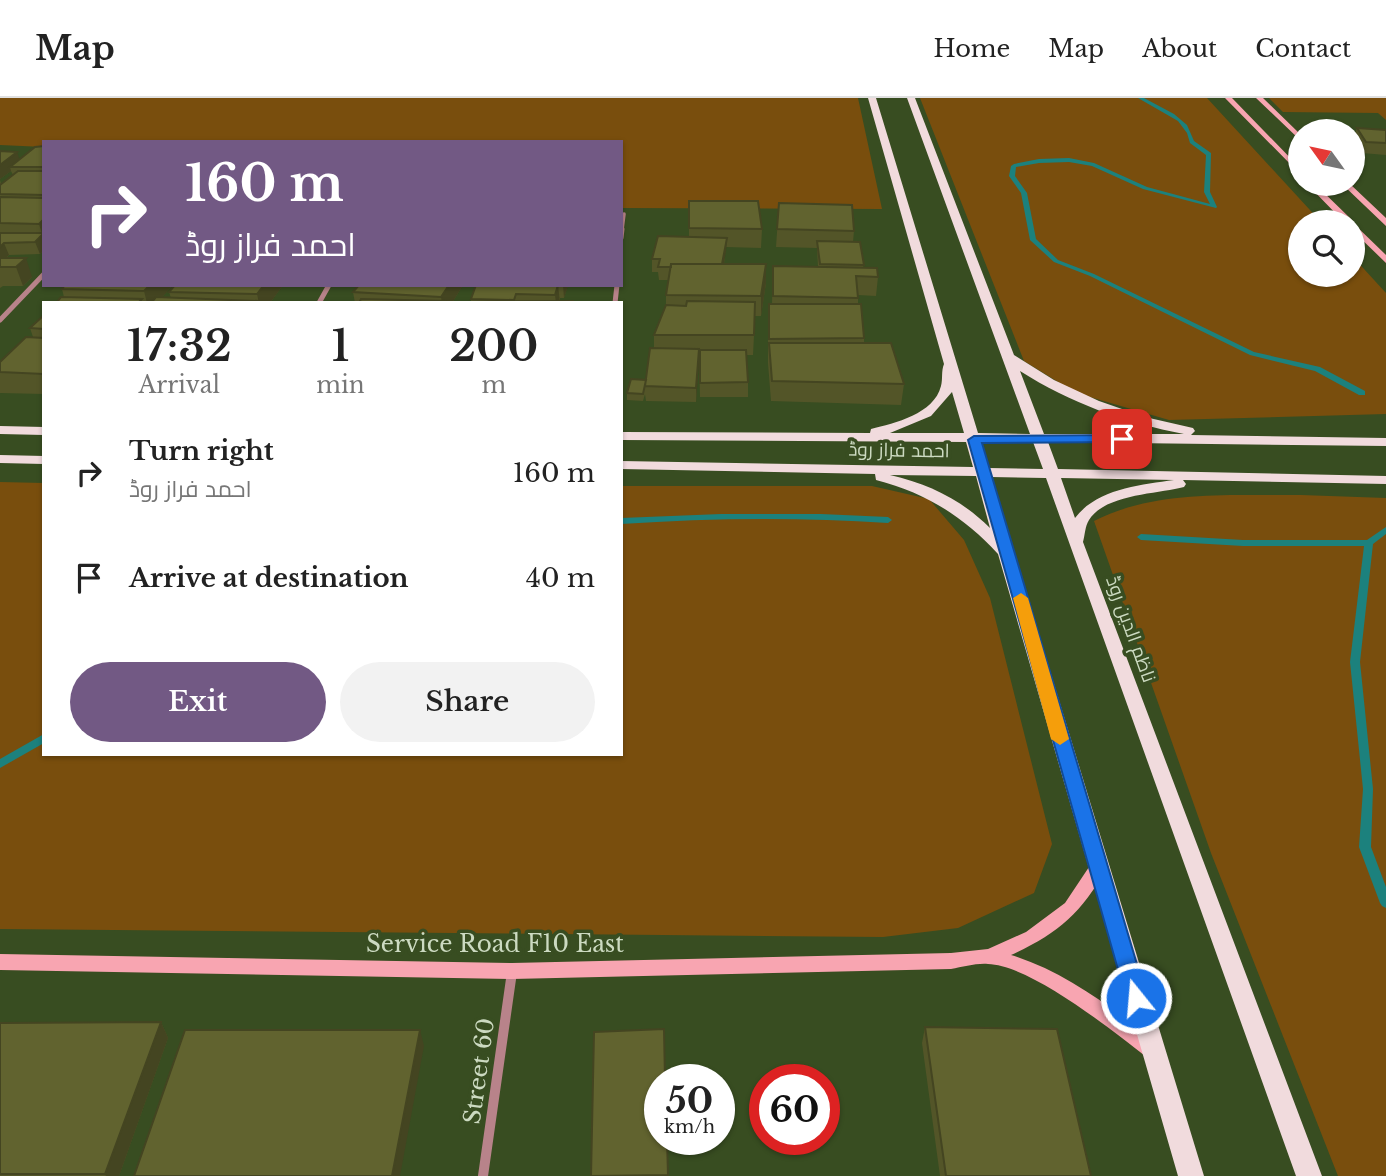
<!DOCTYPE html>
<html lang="en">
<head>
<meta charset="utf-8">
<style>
  :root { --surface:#fff; --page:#f2f2f2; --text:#222; --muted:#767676; --line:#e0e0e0; --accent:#725984 }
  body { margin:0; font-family:"Libre Baskerville",Cairo,serif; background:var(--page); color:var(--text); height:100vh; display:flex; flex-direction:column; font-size:26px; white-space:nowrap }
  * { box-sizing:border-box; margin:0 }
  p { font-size:23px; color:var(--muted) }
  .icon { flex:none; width:38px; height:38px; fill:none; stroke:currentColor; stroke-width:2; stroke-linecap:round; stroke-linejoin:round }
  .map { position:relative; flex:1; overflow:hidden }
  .sheet { position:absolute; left:42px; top:203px; width:581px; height:455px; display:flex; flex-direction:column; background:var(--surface); border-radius:0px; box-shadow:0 2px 5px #0004 }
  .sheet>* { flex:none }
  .banner { position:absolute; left:42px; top:42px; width:581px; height:147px; border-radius:0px; box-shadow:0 2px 5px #0004; background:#725984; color:#fff; overflow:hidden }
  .needle { width:46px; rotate:303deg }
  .fabs { position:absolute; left:1288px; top:21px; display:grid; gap:14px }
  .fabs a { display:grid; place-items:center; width:77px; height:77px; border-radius:50%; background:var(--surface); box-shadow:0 2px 5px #0004; font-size:35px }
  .speed { position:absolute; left:644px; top:966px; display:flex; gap:14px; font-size:35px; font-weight:700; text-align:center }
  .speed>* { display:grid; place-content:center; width:91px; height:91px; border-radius:50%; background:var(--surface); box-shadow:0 2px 5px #0004; line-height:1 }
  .speed small { font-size:18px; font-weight:400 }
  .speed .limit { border:10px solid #d22; background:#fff; color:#111 }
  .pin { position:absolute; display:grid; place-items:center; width:60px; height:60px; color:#fff; margin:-30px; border-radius:14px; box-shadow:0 4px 10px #0006 }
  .me { position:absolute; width:77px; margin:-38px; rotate:343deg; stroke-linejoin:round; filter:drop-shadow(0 0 5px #0008) }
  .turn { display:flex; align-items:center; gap:24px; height:147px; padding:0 28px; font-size:32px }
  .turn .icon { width:91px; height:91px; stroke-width:2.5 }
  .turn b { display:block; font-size:49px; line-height:60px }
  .eta { display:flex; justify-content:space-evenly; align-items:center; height:119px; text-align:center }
  .eta b { font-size:42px; font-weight:600; line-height:49px }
  .button { display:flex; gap:14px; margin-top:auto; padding:14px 28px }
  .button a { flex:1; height:80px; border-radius:42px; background:var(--accent); color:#fff; font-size:28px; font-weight:600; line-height:80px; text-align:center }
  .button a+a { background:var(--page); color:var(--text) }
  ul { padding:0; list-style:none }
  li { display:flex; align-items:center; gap:21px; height:105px; padding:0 28px }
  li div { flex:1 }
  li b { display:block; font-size:26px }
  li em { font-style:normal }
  header { display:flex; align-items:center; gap:42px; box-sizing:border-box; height:98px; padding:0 35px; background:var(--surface); border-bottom:2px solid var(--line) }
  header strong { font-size:33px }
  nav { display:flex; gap:38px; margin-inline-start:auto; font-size:24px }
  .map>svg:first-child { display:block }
  .green { fill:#794e0d }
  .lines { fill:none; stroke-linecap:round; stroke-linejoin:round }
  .stream { fill:#1c817d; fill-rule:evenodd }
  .street-far2 { stroke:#b8838a; stroke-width:3.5 }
  .street-far1 { stroke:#b8838a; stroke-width:5 }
  .street { stroke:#b8838a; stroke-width:10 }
  .secondary { fill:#f8a5b1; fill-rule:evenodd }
  .primary { fill:#f1dbdd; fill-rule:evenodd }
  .wall { fill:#535528 }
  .shaded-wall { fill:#444521 }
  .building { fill:#61632f; stroke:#444521; stroke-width:2 }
  .route { fill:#1a73e8; stroke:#114b97; stroke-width:2 }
  .slow { fill:#f59e0b }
  .labels { text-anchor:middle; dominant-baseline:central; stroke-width:7; stroke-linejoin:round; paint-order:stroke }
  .street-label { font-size:19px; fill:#ccdac1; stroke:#384d21 }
  .near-street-label { font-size:23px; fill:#ccdac1; stroke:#384d21 }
</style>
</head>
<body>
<header>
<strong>Map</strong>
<nav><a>Home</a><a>Map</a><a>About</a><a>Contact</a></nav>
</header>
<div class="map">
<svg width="1386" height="1078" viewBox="0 0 1386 1078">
  <rect width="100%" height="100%" fill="#384d21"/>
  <path class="green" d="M0 0H858L882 111 621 110V44H44V49L0 47Z
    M920 0H1207L1321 124H1300V177H1353V159L1386 195V316L1169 322 1076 295 1024 263Z
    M1269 0H1386V22L1378 15 1283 14Z
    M0 384 44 385V656H621V388H872L929 401 964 442 990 500 1052 746 1034 795 958 830 883 839 0 831Z
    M1301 397 1386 400V1078H1338L1211 755 1094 423C1157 391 1232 398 1301 397Z"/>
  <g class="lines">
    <path class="stream" d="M1138 0H1144L1174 16 1187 27 1194 43 1211 55 1210 94 1217 109 1216 110 1143 91 1092 68 1069 64 1039 65 1016 69 1015 78 1027 95 1036 141 1058 162 1094 176 1254 254 1320 269 1365 293V297H1359L1315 273 1250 257 1090 178 1054 164 1030 142 1021 95 1009 78 1011 68 1014 66 1039 61 1069 60 1094 65 1147 89 1210 106 1204 94 1206 57 1190 45 1187 35 1178 23Z
      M721 416H821L888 419 892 422 888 425C799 419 710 420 621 426V420Z
      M1386 429V436L1373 446 1360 564 1373 691 1371 749 1386 789V810L1382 808 1380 805 1359 749 1363 691 1350 564 1364 448H1243L1141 442 1137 439 1141 436 1243 442H1367Z
      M44 636V645L0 670V661Z"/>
    <path class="street-far2" d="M622 132 624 116"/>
    <path class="street-far1" d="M621 140 622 131
      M319 205 329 187
      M615 205 617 187
      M0 222 44 176"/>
    <path class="street" d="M483 1078 512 874"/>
    <path class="secondary" d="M1225 0H1232L1300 70V76Z
      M1256 0H1263L1300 36V42Z
      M1307 86H1315L1352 122 1353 124V125L1344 124Z
      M1342 86H1350L1386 120V128Z
      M1353 125 1386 157V165L1353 133Z
      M1097 764 1103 766 1106 771C1081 816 1057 836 1011 857 1066 874 1113 911 1159 946L1162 952 1159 958 1152 961 1145 958C1112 932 1030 867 988 866 976 865 963 869 951 871L512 881 0 872V856L512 865 951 855 988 851 1026 834 1065 805 1091 766Z"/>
    <path class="primary" d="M868 0H876L978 335 1030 336 907 0H915L1014 257 1054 282 1099 303 1145 319 1193 330 1195 333 1191 337 1386 340V348L1048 344 1058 371 1386 378V386L1183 382 1186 386 1184 389C1158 396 1105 396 1089 422 1085 428 1085 437 1083 444L1322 1078H1296L1046 380 991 379 1204 1078H1178L998 456C963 418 926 395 876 382L875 376 621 371V363L973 369 966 344 621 342V334L870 335 871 331C895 325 934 316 941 288 943 281 941 273 944 266ZM1020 273C1070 305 1126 325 1184 336H1044ZM952 294 964 335H890L931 318ZM980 344H1033L1043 371 988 370ZM890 377 976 378 990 430C962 402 929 386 890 377ZM1061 380 1174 382C1139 387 1097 391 1075 420Z
      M0 328 44 329V337L0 336Z
      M0 357 44 358V366L0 365Z"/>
  </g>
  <path class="wall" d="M1357 30 1386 32V57L1362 55 1353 41Z
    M44 48V152L40 156 9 157 6 160 32 179 23 188H3L0 190V82L1 86 13 77 11 73 0 81V53L20 61Z
    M779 105 854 133 853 144 864 167 863 169 878 179 876 198 858 197V206L864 240V245L904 286 901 307 771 303 768 265V225L769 206H772L773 168 818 169 817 150 776 149Z
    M689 130 762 131 761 150 726 149 724 166H766V185L761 218H755L753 257H746L748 284V299H700L699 257 696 304 646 303 645 296 643 303 627 302V295L646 282 654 250V237L666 207V197L669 182H659L658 174H652V161L689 139Z
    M173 187 162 199 171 200 169 194 175 187H283L270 205H56L64 199 62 191Z
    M359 187H463L452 205H355L353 194Z
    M476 187H568L564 200H560V203L471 204V201Z
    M44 217V296L0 295V264L33 239 30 230Z
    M161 924 168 940 119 1078H0V925Z
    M925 929 1091 1078H940L922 945Z"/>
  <path class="shaded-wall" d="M17 54 21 65 10 69 11 73 0 81V67Z
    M44 121V152L40 156 35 144 42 136 39 126Z
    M727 140 726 153 721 184V171Z
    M4 145 9 157 0 165V149Z
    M26 160 32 179 23 188 16 169Z
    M766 166V185L761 218V198Z
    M150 187H173L157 205H147L144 193Z
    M264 187H283L270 205H259L257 196Z
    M449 187H463L452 205H442L441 199Z
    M558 187 560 205H556L555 197Z
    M563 187 568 188 564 200Z
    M699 251V265L696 304V290Z
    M161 924 168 940 119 1078H106L105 1076Z
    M420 932 424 948 400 1078H392Z"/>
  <path class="building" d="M1357 30 1386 32V45L1366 44Z
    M44 48V69H10L35 49Z
    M0 53 17 54 0 67Z
    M18 73H44V97L0 96V87Z
    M0 99 44 100V121L39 126 0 125Z
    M689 103H758L762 131 689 130Z
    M779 105 852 107 854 133 777 131Z
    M0 135H44L35 144 4 145 0 149Z
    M658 138 727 140 722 166H671V169H658L660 161H652Z
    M817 143 860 144 864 167 820 166Z
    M0 160H26L16 169H0Z
    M671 166H766L761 198 666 197Z
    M773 168 877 170 878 179 856 178 858 200 773 198Z
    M65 187H150L144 193 62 191Z
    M175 187H264L257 196 169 194Z
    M359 187H449L441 199 353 194Z
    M476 187H558L555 197 516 196 514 202 471 201Z
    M61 199 142 201 138 205H56Z
    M156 199 258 203 257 205H151Z
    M361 201 445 203 444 205H359Z
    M573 203V205H467V204Z
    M687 203 755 204 754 237H654L666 207 686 208Z
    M769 206H861L864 240 769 241Z
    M44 217V231L30 230Z
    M26 239 44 240V276L0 274V264Z
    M769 245H891L904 286 772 283Z
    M650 250 699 251 696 290 645 288Z
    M700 252H746L748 284 700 285Z
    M631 281 646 282 643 296 627 295Z
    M161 924 105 1076H0V925Z
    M925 929 1057 931 1091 1078H946Z
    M664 931 665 982H660V1041H667L668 1077 591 1078 594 934Z
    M185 932H420L392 1078H134Z"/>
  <path class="route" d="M1122 337 1127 338V344L982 345 1147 900 1144 907 1136 909 1129 907 1126 900 968 342 974 338Z"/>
  <path class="slow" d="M1021 495 1028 500 1069 641 1060 647 1051 641 1013 500Z"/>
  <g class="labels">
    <g class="street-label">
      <text transform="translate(899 352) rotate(1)">احمد فراز روڈ</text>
      <text transform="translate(1131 531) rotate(70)">ناظم الدین روڈ</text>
    </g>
    <g class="near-street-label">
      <text x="495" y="846">Service Road F10 East</text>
      <text transform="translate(479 973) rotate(-82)">Street 60</text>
    </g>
  </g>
</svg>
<div class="fabs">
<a><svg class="needle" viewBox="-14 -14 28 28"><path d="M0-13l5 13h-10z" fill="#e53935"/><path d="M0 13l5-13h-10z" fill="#767676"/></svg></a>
<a><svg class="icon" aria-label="search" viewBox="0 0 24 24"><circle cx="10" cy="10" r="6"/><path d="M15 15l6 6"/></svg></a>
</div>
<div class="speed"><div>50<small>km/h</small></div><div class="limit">60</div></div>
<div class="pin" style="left:1122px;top:341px;background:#d93025"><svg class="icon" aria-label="arrive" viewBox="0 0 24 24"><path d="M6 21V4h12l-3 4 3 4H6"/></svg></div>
<svg class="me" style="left:1136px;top:900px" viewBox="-20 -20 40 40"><circle r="17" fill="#1a73e8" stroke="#fff" stroke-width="3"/><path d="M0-11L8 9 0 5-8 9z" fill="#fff"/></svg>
<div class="banner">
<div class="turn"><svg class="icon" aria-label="right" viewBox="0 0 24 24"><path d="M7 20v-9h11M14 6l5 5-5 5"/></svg><div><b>160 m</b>احمد فراز روڈ</div></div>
</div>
<section class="sheet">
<div class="eta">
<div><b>17:32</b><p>Arrival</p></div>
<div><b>1</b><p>min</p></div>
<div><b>200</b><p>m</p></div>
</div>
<ul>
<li><svg class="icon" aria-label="right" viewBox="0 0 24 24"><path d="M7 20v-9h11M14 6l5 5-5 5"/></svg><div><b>Turn right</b><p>احمد فراز روڈ</p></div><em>160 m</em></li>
<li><svg class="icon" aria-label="arrive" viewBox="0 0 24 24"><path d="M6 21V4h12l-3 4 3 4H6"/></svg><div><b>Arrive at destination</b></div><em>40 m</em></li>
</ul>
<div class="button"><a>Exit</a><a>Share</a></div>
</section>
</div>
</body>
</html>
